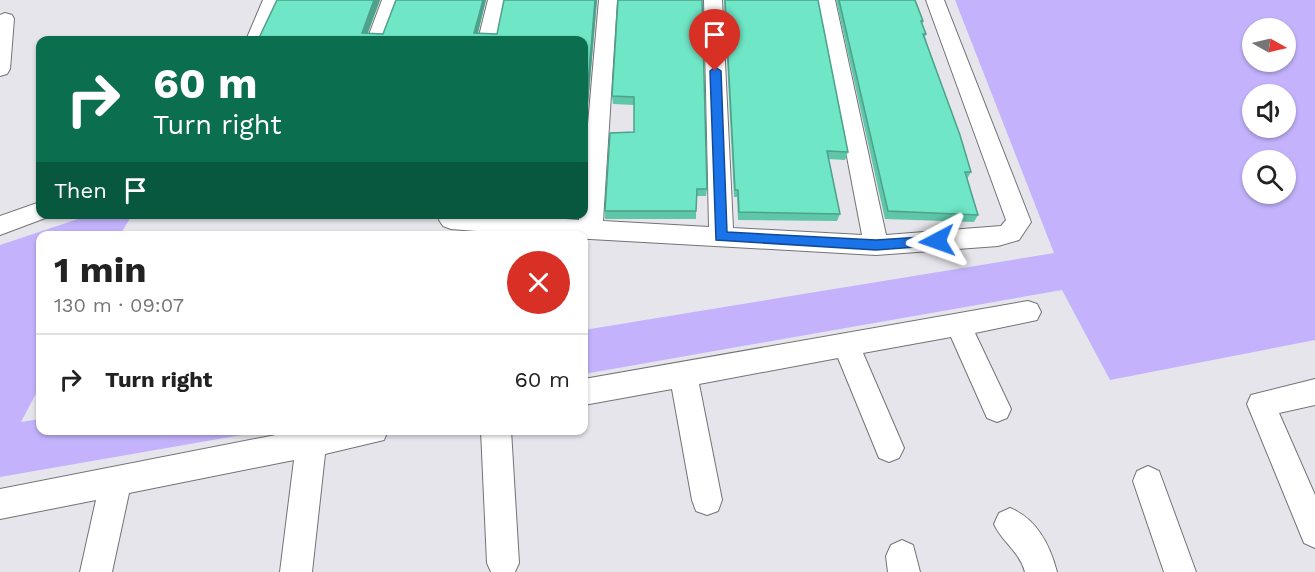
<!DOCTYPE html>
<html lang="en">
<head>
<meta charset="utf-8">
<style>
  :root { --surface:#fff; --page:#f6f6f6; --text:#222; --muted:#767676; --line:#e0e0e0 }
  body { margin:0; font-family:"Work Sans",sans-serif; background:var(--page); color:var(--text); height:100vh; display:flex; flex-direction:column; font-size:22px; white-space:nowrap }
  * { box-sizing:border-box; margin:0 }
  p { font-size:20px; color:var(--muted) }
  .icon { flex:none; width:33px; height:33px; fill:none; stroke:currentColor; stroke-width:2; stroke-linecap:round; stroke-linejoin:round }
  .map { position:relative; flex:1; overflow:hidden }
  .sheet { position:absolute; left:36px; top:231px; width:552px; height:204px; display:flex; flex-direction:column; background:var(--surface); border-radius:12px; box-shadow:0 2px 4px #0004 }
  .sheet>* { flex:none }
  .hud { position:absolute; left:36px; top:36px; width:552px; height:183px; border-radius:12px; box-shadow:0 2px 4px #0004; background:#0b6e4f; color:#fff; overflow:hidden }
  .needle { width:39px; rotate:98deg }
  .fabs { position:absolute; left:1242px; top:18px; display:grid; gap:12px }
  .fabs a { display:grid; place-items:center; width:54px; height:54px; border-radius:50%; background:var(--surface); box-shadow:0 2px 4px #0004; font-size:30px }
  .pin { position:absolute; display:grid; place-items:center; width:51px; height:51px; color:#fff; margin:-62px -26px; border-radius:50% 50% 50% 0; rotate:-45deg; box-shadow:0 0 6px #0007 }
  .pin .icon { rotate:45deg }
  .me { position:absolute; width:66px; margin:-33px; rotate:266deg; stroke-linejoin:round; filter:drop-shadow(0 0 4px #0008) }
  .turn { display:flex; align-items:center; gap:21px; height:126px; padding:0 18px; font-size:27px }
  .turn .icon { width:78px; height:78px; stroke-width:2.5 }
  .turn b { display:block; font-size:42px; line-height:51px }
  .then { display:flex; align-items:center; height:57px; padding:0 18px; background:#0003; gap:12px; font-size:22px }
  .round { display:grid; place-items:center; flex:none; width:63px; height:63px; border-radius:32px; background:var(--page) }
  .head { display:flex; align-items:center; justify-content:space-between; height:102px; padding:0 18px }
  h1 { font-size:36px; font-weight:700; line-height:45px }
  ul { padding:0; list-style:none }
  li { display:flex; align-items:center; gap:18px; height:90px; padding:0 18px; border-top:2px solid var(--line) }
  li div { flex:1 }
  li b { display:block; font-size:22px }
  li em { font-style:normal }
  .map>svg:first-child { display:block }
  .green { fill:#c4b3fc; fill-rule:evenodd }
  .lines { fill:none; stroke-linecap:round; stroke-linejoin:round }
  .minor-casing { stroke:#737277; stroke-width:2 }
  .minor { fill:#fff; fill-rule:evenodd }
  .wall { fill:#5fc6aa }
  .shaded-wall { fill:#4ea18b }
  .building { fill:#6fe6c6; stroke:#4ea18b; stroke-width:1.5 }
  .route { fill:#1a73e8; stroke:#114b97; stroke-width:1.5 }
</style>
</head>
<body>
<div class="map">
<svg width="1315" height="572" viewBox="0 0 1315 572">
  <rect width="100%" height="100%" fill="#e6e5eb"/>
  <path class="green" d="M955 0H1315V340L1110 380 1062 290 584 374V330L1054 253ZM1252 28H1286V62H1252ZM1252 94H1286V128H1252ZM1252 160H1286V194H1252Z
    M93 214 132 215 120 235 40 236V386L21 422 40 419V430L264 431 0 477V245Z"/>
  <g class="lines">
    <defs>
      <path id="minor" d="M263 0H281L264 40H246Z
        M382 0H400L385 40H367Z
        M488 0H506L497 40H478Z
        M599 0H617L603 221 709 227 704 0H722L733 228 862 235 817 0H835L886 235 1001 226 1006 220 926 0H944L1031 222 1019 240 998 246 876 255 590 239H584V236H538L451 229 443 226 439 220 440 214H503L579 220V214H584V169Z
        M5 13 12 15 14 19 10 69 7 74 0 76V15Z
        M40 202V214H50L48 217 0 235V216Z
        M1028 301 1037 304 1041 312 1037 320 975 333 1011 409 1007 418 997 422 987 418 951 337 863 353 904 448 899 458 889 462 879 458 838 358 699 384 722 500 718 511 707 515 696 511 692 500 672 389 584 405V379Z
        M1315 379V405L1279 413 1315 495V548L1304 543 1247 404 1251 395Z
        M301 430H388L384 440 325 454 312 572H280L294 460 129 493 112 572H80L96 500 0 519V489Z
        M481 430H511L519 563 515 572H491L487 563Z
        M1148 466 1159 471 1196 572H1164L1133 481 1137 471Z
        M1010 508C1037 519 1050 545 1057 572H1025C1020 552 1002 542 994 524L999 513Z
        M902 540 913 545 920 572H888L886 556 891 545Z"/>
    </defs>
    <use href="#minor" class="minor-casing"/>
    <use href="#minor" class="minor"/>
  </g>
  <path class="wall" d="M277 0H380L368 33 383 34 396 0H486L478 33 497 34 504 0H597L588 104H584V40L262 33Z
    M618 0 707 189 706 196H696V219H605V211L634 132V105L613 104 612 96Z
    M724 0H818L848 152 845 160 828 159 840 214 837 221 738 220 737 197H734Z
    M836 0H915L923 21 922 24 926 34 925 37 971 172 967 179 978 215 974 222 885 219Z"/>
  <path class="shaded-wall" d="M374 0H380L365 40 362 33Z
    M483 0H486L476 40 474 33Z
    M595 0H597L588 104 587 96Z"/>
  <path class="building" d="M277 0H374L362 33 383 34 396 0H483L474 33 497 34 504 0H595L587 96H584V40H258Z
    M618 0H702L707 189H697L696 211H605L610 133 634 132V97L612 96Z
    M725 0H818L848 152 827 151 840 214 739 212 738 190H735Z
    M839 0H915L923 21H921L926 34H923L960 135 971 172H965L978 215 888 211Z"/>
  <path class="route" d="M715 67 721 71 727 232 876 240 937 236 944 241 942 245 876 250 716 240 710 71Z"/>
</svg>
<div class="fabs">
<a><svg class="needle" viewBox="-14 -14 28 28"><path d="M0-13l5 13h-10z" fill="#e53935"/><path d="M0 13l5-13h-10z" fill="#767676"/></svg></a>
<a><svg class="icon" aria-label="sound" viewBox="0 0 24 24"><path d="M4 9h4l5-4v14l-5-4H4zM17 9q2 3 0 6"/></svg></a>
<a><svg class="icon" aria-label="search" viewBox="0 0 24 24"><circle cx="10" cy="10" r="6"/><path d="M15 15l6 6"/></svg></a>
</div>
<div class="pin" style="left:715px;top:71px;background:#d93025"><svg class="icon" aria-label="arrive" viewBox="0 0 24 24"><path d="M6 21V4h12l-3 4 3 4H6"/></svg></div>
<svg class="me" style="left:937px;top:241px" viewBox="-20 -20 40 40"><path d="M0-17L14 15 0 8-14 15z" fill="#1a73e8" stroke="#fff" stroke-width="4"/></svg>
<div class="hud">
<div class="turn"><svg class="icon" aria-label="right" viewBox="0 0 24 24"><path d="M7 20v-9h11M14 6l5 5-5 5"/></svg><div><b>60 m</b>Turn right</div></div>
<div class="then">Then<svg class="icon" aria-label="arrive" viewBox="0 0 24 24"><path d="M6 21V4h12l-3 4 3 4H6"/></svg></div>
</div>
<section class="sheet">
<div class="head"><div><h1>1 min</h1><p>130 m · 09:07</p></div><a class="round" style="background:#d93025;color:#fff"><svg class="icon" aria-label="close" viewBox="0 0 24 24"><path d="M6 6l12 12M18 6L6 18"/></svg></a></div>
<ul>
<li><svg class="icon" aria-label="right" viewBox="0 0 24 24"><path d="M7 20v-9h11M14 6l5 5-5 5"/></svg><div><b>Turn right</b></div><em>60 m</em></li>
</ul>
</section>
</div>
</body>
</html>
